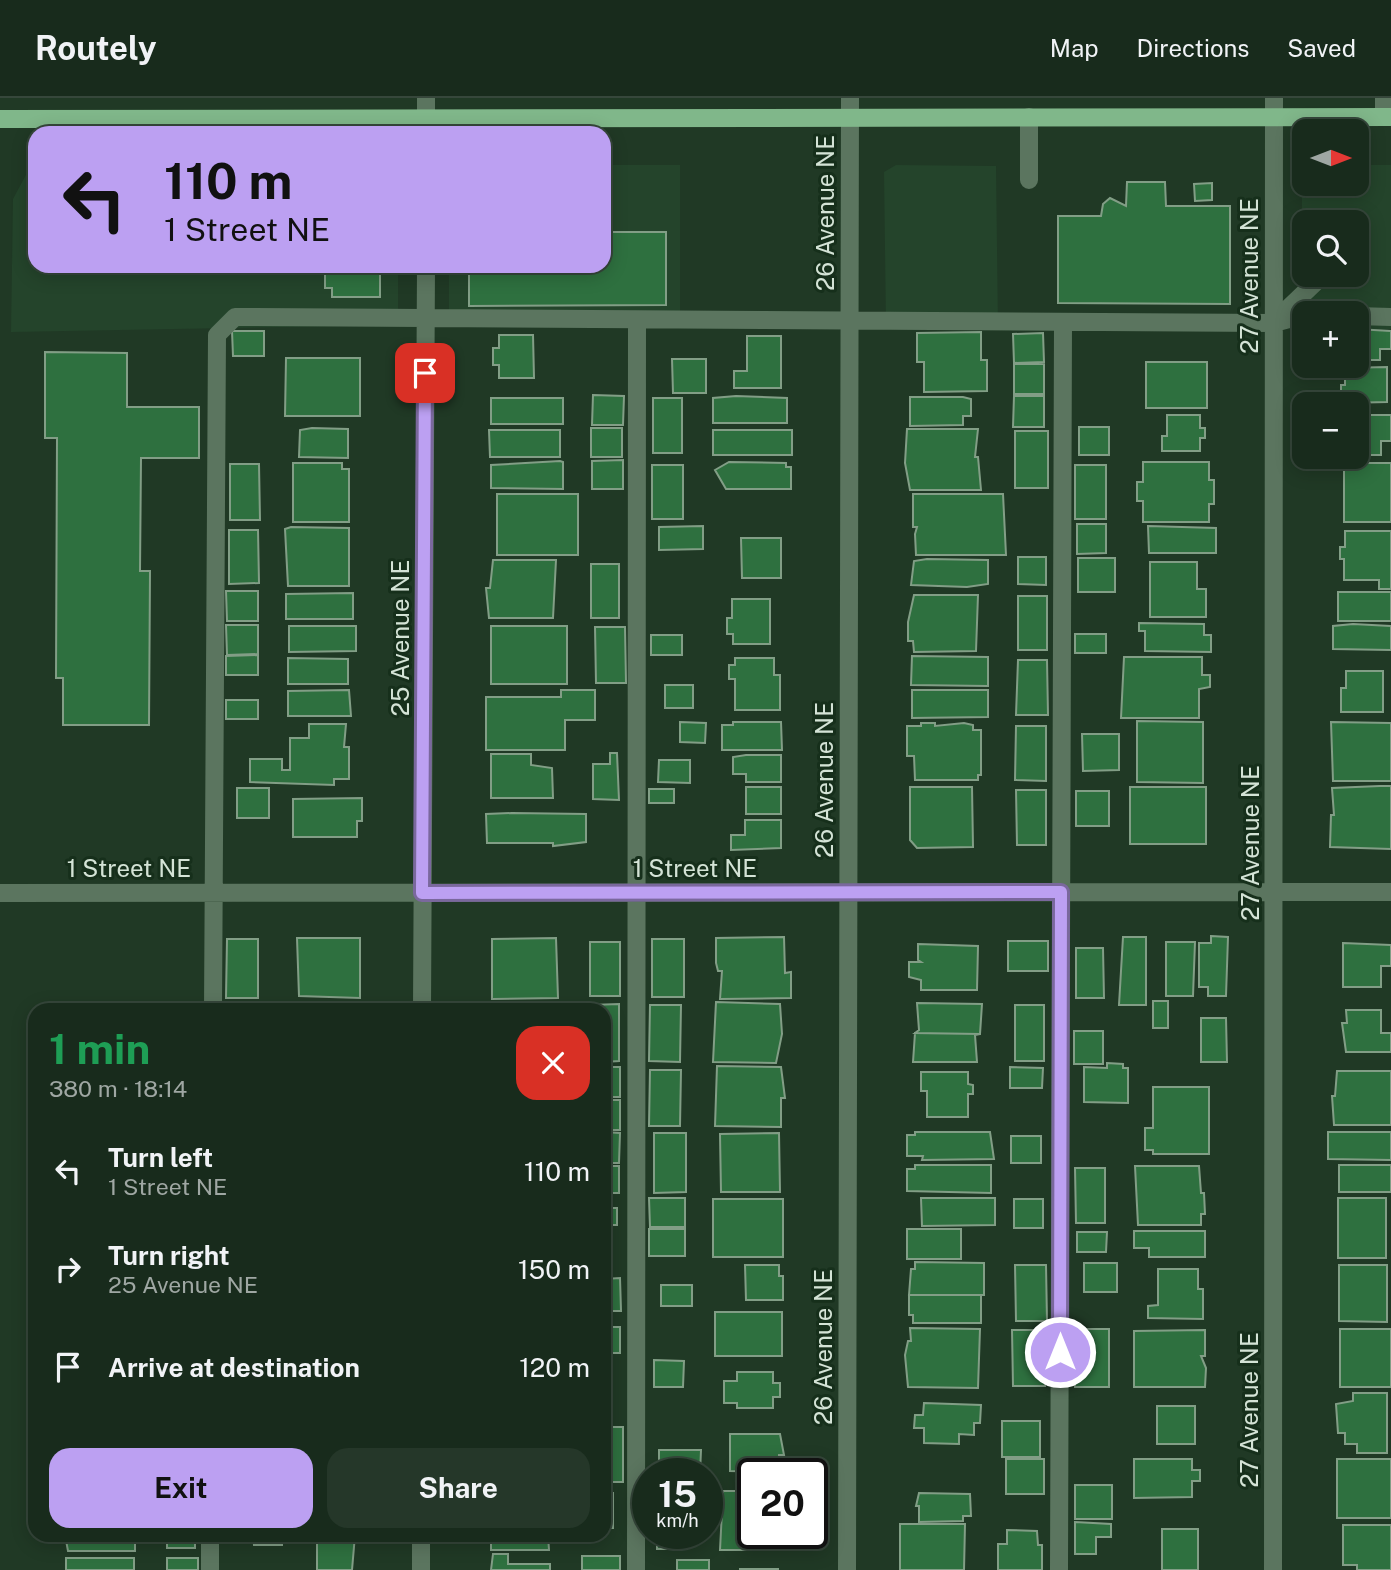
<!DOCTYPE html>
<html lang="en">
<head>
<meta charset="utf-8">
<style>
  :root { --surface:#182b1c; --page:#253729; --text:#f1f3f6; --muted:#9fa7a3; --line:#36473b; --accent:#bca0f2 }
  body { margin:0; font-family:"Public Sans",sans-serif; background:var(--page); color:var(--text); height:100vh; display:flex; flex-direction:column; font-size:26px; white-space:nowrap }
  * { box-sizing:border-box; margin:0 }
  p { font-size:23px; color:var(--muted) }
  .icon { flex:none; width:38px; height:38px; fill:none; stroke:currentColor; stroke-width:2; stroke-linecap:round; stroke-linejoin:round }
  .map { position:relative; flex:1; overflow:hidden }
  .sheet { position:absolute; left:28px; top:905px; width:583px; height:539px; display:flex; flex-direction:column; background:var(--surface); border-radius:21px; box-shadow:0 4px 18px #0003,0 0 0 2px var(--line) }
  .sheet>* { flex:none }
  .guide { position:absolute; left:28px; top:28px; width:583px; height:147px; border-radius:21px; box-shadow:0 4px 18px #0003,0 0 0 2px var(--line); background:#bca0f2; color:#111; overflow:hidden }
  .needle { width:46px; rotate:90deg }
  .tools { position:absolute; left:1292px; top:21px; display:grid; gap:14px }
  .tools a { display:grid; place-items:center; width:77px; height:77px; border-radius:14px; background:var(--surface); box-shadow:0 4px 18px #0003,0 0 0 2px var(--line); font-size:35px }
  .speed { position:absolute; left:632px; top:1360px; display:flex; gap:14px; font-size:35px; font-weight:700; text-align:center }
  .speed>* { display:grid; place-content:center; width:91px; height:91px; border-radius:50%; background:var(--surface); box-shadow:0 4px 18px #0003,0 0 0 2px var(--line); line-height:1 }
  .speed small { font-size:18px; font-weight:400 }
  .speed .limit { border:4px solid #111; border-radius:10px; background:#fff; color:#111 }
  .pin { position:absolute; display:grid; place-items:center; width:60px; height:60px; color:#fff; margin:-30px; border-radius:14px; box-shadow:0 4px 10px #0006 }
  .me { position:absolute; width:77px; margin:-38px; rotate:0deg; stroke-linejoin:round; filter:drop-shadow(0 0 5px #0008) }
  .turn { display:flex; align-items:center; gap:24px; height:147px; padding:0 21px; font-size:32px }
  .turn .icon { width:91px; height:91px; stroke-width:2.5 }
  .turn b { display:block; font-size:49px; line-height:60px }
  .round { display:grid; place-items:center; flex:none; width:74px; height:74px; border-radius:21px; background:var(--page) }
  .head { display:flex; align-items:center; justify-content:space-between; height:119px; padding:0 21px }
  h1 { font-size:42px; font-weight:700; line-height:52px; color:#1e9e55 }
  .button { display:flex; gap:14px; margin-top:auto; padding:14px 21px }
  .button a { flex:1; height:80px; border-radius:21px; background:var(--accent); color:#111; font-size:28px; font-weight:700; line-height:80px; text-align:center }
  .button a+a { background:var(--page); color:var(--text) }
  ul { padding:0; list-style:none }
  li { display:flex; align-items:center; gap:21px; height:98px; padding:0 21px }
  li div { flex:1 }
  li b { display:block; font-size:26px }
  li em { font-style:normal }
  header { display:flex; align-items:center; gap:42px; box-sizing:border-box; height:98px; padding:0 35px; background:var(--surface); border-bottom:2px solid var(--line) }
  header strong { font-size:33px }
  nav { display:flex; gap:38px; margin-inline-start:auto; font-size:24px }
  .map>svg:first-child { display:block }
  .built { fill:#24442b; fill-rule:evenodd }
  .building { fill:#2e703f; stroke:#829e86; stroke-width:2 }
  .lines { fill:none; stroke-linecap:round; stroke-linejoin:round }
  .minor { stroke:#5b755f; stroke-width:18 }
  .major { stroke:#80b78a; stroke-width:18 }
  .route-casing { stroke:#7a689d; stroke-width:18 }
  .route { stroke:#bca0f2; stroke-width:12 }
  .labels { text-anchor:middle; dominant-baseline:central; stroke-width:6; stroke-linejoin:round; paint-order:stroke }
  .street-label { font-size:24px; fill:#d4e3d6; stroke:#162f1b }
</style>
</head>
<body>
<header>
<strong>Routely</strong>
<nav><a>Map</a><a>Directions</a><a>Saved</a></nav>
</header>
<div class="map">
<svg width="1391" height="1472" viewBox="0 0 1391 1472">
  <rect width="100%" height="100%" fill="#203925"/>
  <path class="built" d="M35 60V168H398V227L11 234 13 101Z
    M604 67H680V224H449V168H604Z
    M896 67 996 68 998 229 886 228 884 74Z
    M1356 67H1391V231H1356V215H1304L1302 231V87L1356 86ZM1304 124H1356V177H1304Z"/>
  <path class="building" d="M1127 84H1165L1166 108H1230V206L1058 205V118H1101L1103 106 1110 100 1126 108Z
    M1212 85V102L1195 103 1194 86Z
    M604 134H666V207L469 208V168H604Z
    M312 168H380V199H332V190H325V171H312Z
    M1356 231 1391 233V251H1380V262H1356Z
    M232 233H264V258H233Z
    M981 234V262H987V293L924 294V264H917V235Z
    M1043 235 1044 264 1014 265 1013 236Z
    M499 237H533L534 280H499V267H493V250H499Z
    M747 238H781V290H734V273H747Z
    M45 254 127 255V309H199V360H141L140 473H150L149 627H63V580H56L57 340H45Z
    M286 260H360V318H285Z
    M672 261H706V295H673Z
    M1146 264H1207V310H1146Z
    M1014 266H1044V296H1014Z
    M1387 269V304L1345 305V296H1341V287H1345V270Z
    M593 297 624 298 623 327H592Z
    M736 298 787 300V325H713V300Z
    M1014 298H1044V329H1013Z
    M910 299H963L971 301V318H963V327L910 328Z
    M491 300H563V326H491Z
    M653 300H682V355H653Z
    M1167 317H1200V330H1205V340H1200V353H1162V338H1167Z
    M1356 317H1391V343H1381V357H1356Z
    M1079 329H1109V357H1079Z
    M312 330 348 331V360L299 359 300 332Z
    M591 330H622V359H591Z
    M907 331H978L975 359H978L981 392H910L905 365Z
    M489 332H560V359H490Z
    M713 332H792V357H713Z
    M1015 333H1048V390H1015Z
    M623 362V391H592V363Z
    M560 363 563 364V391L491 390V367Z
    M729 364 786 365V369H791V391H726L715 372Z
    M1143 364H1209V382H1214V406H1209V424H1143V403H1137V384H1143Z
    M293 365H342V371H349V424H293Z
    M1344 365H1391V424H1344Z
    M230 366H259L260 422H230Z
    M652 367H683V421H652Z
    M1075 367H1106V421H1075Z
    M497 396H578V457H497Z
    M913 396H1003L1006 457H916L915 436 917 429H913Z
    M1077 426H1106V455L1077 456Z
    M703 428V451L659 452V429Z
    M1148 428 1216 430V455H1149Z
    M291 429 349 430V488H288L285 431Z
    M229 432H258L259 485 229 486Z
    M1345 433H1391V491H1379V482H1344V461H1340V449H1345Z
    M741 440H781V480H742Z
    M1018 459H1046V487L1018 486Z
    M1078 460H1115V494H1078Z
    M927 461 988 462V486L967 489 911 487 914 463Z
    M493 462H556L553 520H489L486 490H490Z
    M1150 464H1197V491H1206V519H1150Z
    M591 466H619V520H591Z
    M226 493H258V523H227Z
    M1338 494H1391V523H1338Z
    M353 495V521H286V496Z
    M914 497H978L976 553 914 554 913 543H908V524Z
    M1018 498H1047V552H1018Z
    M732 501H770V546H733V536H727V520H732Z
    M1139 525 1204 526V537H1211V554L1145 553V533H1139Z
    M1353 526 1391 528V552L1333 551V528Z
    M226 527H258V556L227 557Z
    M289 528H356V553L289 554Z
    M491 528H567V586H491Z
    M595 529H625L626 585H596Z
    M1075 536H1106V555H1075Z
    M651 537H682V557H651Z
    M258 557V577H226V558Z
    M912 558 988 559V588L911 587Z
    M1124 559H1202V577H1210V589L1199 591V620H1121Z
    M288 560 348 561V586H288Z
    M735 560H774V577H780V612H735V581H729V567H735Z
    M1018 562H1047L1048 617H1016Z
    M1346 573H1383V614H1341V590H1346Z
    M665 587H693V610H665Z
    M349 592 351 618H288V593Z
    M561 592H595V622H565V652H486V599H561Z
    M912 592H988V619L912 620Z
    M226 602H258V621H226Z
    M1137 623 1203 624V685L1137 684Z
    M680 624 706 625 705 645 680 644Z
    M733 624H781L782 652H722V627H733Z
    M1331 624 1391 625V683H1333Z
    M921 625H935V628L964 625 973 627V632H981V677H978V682H915L914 658H907V628H921Z
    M309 626H346L344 649H349V681H334V687L250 684V661H282V672H290V640H309Z
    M1016 628H1046V683L1015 682Z
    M1082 636H1119V672L1083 673Z
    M610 655H617L619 702 593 701V666H610Z
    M491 656H531V667L552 670 553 700H491Z
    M746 657H781V684H746V676H733V659Z
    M659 662H690V685L658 684Z
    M1380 688H1391V751L1330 749 1331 717H1334L1332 690Z
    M746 689H781V716H746Z
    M910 689H972L973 749 917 750 910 742Z
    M1130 689H1206V746H1130Z
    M237 690H269V720H237Z
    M649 691H674V705H649Z
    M1016 692H1046V747H1017Z
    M1076 693H1109V728H1076Z
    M362 700V723H357V739H293V701Z
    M512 715 586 716V744L553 748V745H487L486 716Z
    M745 722H781V750L731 752V737H745Z
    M1211 838 1228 839 1226 898H1208V889H1199V845H1211Z
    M784 839 785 875 791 874V900L720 901 722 873H718L716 865V840Z
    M1123 839H1146V907H1119Z
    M297 840H360V900L299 898Z
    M556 840 558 900 492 901V841Z
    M227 841H258V900H226Z
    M652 841H684V899H652Z
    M1008 843H1048V873H1008Z
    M590 844H620V898H590Z
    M1166 844H1195L1193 898H1166Z
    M1343 845 1391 847V868H1381V889H1343Z
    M918 846 978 848 977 892H921V882L909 879V864H921L918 862Z
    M1076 850H1103L1104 900H1076Z
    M1153 903H1168V930H1153Z
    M716 904 780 906 782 936 776 965 713 964Z
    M533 905 560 906V912H501V906Z
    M917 905 982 906 980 936 915 935 919 932Z
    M300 906H365V912H300Z
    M619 906V963L604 964V912H590V907Z
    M650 907H681L680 964 649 963Z
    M1015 907H1044V963H1015Z
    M256 908V912H224V909Z
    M1346 912H1381V935H1391V954H1346L1342 925H1347Z
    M1201 920H1226L1227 964H1201Z
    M1074 933H1103V966H1074Z
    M915 935 980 936 975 937 977 964H913Z
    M1107 965 1123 966V970H1128V1005L1084 1004V969L1107 970Z
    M717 968 781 969 785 1000H781V1029L715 1028Z
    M604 969H620V999H604Z
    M1010 969 1043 970 1042 990H1010Z
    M650 972H681L680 1028H649Z
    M1337 973H1391V1027H1334L1332 998H1335Z
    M921 974H968V986L973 987V996H968V1019H927V993H921Z
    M1153 989H1209V1056H1153V1052H1145V1030H1153Z
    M604 1002H620V1032H604Z
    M604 1034 620 1035 619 1065H604Z
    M915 1034H990L994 1061 922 1062 923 1058H907V1037H915Z
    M1328 1034H1391V1062L1328 1061Z
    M654 1035H686V1094L654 1095Z
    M779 1035 780 1094H721L720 1036Z
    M1011 1038H1041V1065H1011Z
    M915 1067H991V1095L907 1093V1071H915Z
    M1339 1067H1391V1094H1339Z
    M604 1068H619V1095H604Z
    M1135 1068H1199L1201 1095H1204L1205 1116H1201V1127H1138Z
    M1075 1070H1105V1125H1076Z
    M649 1100H685V1129H650Z
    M921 1100H995V1127L922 1128Z
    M1338 1100H1386V1160H1338Z
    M713 1101H783V1159H713Z
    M1014 1101H1043V1130H1014Z
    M604 1110H617V1127H604Z
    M649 1131H685V1158H649Z
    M907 1131H961V1161H907Z
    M1134 1133H1205V1159H1149V1150H1134Z
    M1077 1134H1107L1106 1154H1077Z
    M915 1164 984 1165V1197H909L911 1171H915Z
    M1084 1165H1117V1194H1084Z
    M745 1167H779V1178H783V1202H746Z
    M1015 1167H1046L1047 1223H1016Z
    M1339 1167H1387V1224L1339 1223Z
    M1158 1171H1198V1191H1203V1221L1148 1220V1208L1158 1207Z
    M620 1180 621 1213H604V1181Z
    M661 1187H692V1208H661Z
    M909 1197H981V1225H913V1217H909Z
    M715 1214H782V1258H715Z
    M604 1229H620V1255H604Z
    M910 1230 980 1231 978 1290 908 1289 905 1257 908 1243H911Z
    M1075 1231H1109V1289H1075Z
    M1340 1231H1391V1289H1340Z
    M1012 1232H1044L1045 1288H1013Z
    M1205 1232V1258H1201L1206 1270 1205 1289H1134V1233Z
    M654 1262 684 1263 683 1289H654Z
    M737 1274H773V1285H780V1299H773V1310H737V1305H724V1283H737Z
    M1353 1295H1387V1355H1357V1346H1345V1335H1338L1336 1306 1353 1303Z
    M924 1305 981 1307 980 1325H974V1337L959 1336V1346L924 1345V1330H914L915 1317H923Z
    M1157 1308H1195V1346H1157Z
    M1002 1323H1040V1359H1002Z
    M604 1329H623V1384H604Z
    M730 1336H780L784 1357H779V1374L730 1373Z
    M659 1352H701L700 1376H659Z
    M1006 1361H1044V1396H1006Z
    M1134 1361H1192V1372H1200V1383H1192V1399L1134 1400Z
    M1337 1361H1391V1420H1337Z
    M1075 1387H1112V1421H1075Z
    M723 1393H752V1435H784V1452H720Z
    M604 1395H613V1430H604Z
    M919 1395 970 1396 971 1418H963V1423L919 1424V1408H916Z
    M1075 1424 1111 1426V1439H1096V1456H1075Z
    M900 1426H965L964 1472H900Z
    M1343 1427H1391V1472H1357V1467H1343Z
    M1162 1431H1198V1472H1162Z
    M1007 1432 1037 1433 1038 1447H1042V1472H998V1446H1007Z
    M657 1435H687V1451H657Z
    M65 1437H135V1453H68Z
    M167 1437H195V1450H167Z
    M253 1437H282V1447H254Z
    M317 1437H355L352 1472H317Z
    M491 1437H548L549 1452H491Z
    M493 1456H508V1466H550V1472H491Z
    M582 1458H620V1472H582Z
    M66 1460H134V1472H66Z
    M167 1460H198V1472H167Z
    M677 1462H709V1472H677Z
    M740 1471H778V1472H740Z"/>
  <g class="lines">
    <path class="minor" d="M426 0V35
      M1384 0V19
      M1029 19V82
      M1356 218 1391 219
      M1276 222 1323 177
      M0 795 1391 794
      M213 912 217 237 235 219 1274 225 1304 217
      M422 912 426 168
      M210 1472V1437
      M421 1472V1437
      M636 1472 637 222
      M847 1472 850 0
      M1059 1472 1063 224
      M1273 1472 1274 0"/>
    <path class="major" d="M0 21 1391 19"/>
  </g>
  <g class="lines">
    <defs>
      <path id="route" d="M425 275 422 795 1061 794 1060 1254"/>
    </defs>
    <use href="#route" class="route-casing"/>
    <use href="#route" class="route"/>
  </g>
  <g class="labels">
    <g class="street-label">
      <text transform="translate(825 115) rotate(-90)">26 Avenue NE</text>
      <text transform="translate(1249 178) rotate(-90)">27 Avenue NE</text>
      <text transform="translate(400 540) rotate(-90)">25 Avenue NE</text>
      <text transform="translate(824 682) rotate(-90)">26 Avenue NE</text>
      <text transform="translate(1250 745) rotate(-90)">27 Avenue NE</text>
      <text x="129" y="770">1 Street NE</text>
      <text x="695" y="770">1 Street NE</text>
      <text transform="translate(823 1249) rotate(-90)">26 Avenue NE</text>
      <text transform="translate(1249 1312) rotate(-90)">27 Avenue NE</text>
    </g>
  </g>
</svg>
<div class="tools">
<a><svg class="needle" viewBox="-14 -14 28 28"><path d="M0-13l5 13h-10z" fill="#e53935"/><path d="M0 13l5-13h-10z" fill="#9fa7a3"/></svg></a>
<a><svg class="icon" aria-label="search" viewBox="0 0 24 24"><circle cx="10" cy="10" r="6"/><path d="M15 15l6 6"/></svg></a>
<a>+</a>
<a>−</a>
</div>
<div class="speed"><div>15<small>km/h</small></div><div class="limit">20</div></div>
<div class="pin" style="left:425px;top:275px;background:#d93025"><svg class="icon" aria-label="arrive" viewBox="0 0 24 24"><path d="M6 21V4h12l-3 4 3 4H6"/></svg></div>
<svg class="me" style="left:1060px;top:1254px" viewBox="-20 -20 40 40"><circle r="17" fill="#bca0f2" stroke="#fff" stroke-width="3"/><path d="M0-11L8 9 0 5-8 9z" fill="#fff"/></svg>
<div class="guide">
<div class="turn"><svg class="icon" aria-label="left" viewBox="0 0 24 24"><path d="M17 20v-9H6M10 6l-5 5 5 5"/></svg><div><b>110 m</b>1 Street NE</div></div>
</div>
<section class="sheet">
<div class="head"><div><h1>1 min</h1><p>380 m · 18:14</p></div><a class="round" style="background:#d93025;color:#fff"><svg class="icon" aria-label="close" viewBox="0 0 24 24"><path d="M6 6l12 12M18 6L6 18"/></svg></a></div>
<ul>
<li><svg class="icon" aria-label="left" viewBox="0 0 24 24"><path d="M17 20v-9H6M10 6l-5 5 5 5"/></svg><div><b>Turn left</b><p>1 Street NE</p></div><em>110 m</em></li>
<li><svg class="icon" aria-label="right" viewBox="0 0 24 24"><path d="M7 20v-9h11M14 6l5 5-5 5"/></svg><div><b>Turn right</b><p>25 Avenue NE</p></div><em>150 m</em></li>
<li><svg class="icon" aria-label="arrive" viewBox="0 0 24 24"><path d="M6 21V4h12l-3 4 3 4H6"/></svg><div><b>Arrive at destination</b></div><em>120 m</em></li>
</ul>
<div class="button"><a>Exit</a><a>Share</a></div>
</section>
</div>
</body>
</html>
